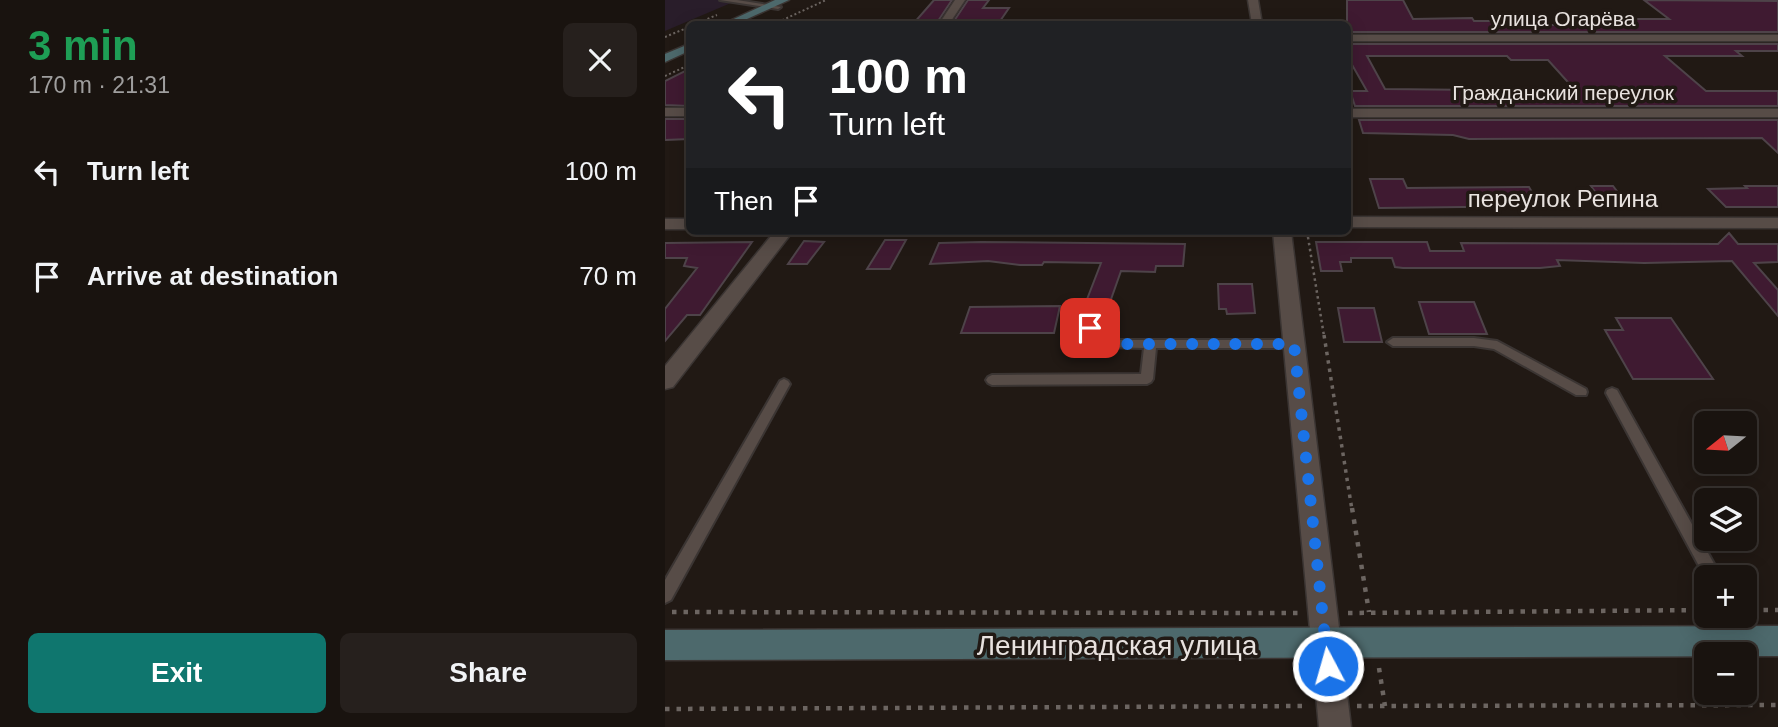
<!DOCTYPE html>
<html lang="en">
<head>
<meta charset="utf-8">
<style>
  :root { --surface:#19130f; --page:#26201d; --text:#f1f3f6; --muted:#9f9e9e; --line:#37322f; --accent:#0f766e }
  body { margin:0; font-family:Arial,sans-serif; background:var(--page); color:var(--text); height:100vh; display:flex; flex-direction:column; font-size:26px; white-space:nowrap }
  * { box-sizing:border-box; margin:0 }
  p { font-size:23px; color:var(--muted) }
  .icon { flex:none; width:38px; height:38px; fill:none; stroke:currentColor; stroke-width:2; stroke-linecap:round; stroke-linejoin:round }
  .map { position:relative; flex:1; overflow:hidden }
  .panel { display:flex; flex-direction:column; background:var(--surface); width:665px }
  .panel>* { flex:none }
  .guide { position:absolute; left:21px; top:21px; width:665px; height:214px; border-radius:10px; box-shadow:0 4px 18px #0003,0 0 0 2px var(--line); background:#202124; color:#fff; overflow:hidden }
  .needle { width:46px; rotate:252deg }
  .tools { position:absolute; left:1029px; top:411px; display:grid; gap:14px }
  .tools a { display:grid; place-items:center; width:63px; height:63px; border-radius:10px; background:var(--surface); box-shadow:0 4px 18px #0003,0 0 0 2px var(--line); font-size:35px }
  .pin { position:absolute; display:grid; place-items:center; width:60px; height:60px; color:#fff; margin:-30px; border-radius:14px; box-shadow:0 4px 10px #0006 }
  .me { position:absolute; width:77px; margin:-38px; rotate:354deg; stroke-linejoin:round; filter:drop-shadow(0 0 5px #0008) }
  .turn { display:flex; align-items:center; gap:24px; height:147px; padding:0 28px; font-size:32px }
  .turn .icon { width:91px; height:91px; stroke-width:2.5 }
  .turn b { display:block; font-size:49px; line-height:60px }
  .then { display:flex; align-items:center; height:66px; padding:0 28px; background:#0003; gap:14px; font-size:26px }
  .round { display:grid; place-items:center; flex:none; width:74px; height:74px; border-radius:10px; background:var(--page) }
  .head { display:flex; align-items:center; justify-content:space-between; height:119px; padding:0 28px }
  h1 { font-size:42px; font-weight:600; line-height:52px; color:#1e9e55 }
  .button { display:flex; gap:14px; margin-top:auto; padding:14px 28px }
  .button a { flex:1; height:80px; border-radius:10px; background:var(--accent); color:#fff; font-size:28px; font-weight:600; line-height:80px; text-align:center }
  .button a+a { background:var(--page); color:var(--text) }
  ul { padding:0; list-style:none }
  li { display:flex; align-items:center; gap:21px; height:105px; padding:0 28px }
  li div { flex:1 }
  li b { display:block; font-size:26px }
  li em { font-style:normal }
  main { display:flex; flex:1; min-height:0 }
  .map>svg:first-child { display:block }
  .industrial { fill:#291d2a }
  .building { fill:#3f1a31; stroke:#4e4349; stroke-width:2; fill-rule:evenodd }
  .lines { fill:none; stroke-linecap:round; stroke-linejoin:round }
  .lane-casing { stroke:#3b3533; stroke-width:4 }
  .street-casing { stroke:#3b3533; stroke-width:3 }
  .secondary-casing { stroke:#3b3533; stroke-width:3 }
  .path-far3 { stroke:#6c6561; stroke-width:2; stroke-dasharray:2 2.5; stroke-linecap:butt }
  .path-far2 { stroke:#6c6561; stroke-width:2.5; stroke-dasharray:2.5 3.5; stroke-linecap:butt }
  .path-far1 { stroke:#6c6561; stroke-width:3.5; stroke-dasharray:3.5 5; stroke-linecap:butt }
  .path { stroke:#6c6561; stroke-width:4.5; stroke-dasharray:4.5 7; stroke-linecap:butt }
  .lane { fill:#574c47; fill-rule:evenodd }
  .street { fill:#574c47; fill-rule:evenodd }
  .secondary { fill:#4d696c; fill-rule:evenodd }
  .route { stroke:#1a73e8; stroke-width:12; stroke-dasharray:0 21.6 }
  .labels { text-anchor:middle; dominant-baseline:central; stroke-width:7; stroke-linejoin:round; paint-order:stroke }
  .far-street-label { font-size:21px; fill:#e8e2df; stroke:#211914 }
  .street-label { font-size:24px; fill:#e8e2df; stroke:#211914 }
  .near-street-label { font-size:28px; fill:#e8e2df; stroke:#211914 }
</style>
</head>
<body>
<main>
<section class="panel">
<div class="head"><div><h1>3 min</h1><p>170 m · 21:31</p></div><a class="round"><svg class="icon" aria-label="close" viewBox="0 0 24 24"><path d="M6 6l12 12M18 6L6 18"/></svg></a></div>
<ul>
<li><svg class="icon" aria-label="left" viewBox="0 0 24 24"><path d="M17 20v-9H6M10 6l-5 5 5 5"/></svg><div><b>Turn left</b></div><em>100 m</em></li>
<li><svg class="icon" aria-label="arrive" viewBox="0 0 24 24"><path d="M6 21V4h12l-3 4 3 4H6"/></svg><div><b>Arrive at destination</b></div><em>70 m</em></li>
</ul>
<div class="button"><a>Exit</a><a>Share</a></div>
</section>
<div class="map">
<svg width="1113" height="727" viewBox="0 0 1113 727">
  <rect width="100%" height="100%" fill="#211914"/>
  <path class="industrial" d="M0 0H73L0 31Z"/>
  <path class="building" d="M269 0H287L271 24H248Z
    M303 0H324L318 8H344L333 24H287Z
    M682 0H738L748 19 807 18 809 21H848L874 25H930L921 14 945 15 950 19H1004L979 0 1113 1V32H682Z
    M682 44H1113V51H1071L1077 56H1000L1041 91H1113V106H690L685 91H702L682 56ZM702 56H842L846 60H883L911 91 720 89Z
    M24 69V106L0 105V81Z
    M24 119V139L0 140V119Z
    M694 120H1113V153L1097 138 804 139 788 135 698 133Z
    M705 179H738L742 188 864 187 875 206 714 208Z
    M926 186H948L964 207H941Z
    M1080 186H1113V207H1061L1043 189 1082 188Z
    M1064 233 1073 244H1113V262L1089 263 1113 290V316L1067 261 979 263 892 260 895 266 875 268H738L730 267 727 258H686V262H675L677 271H656L651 242H762L765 251H799L796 243 1053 244Z
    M220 240H241L225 269H202Z
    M139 241 159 242 142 264H123Z
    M87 242 35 315H22L0 341V309L32 268 19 266 22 258H0V243Z
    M274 243 316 242 520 244 518 266H491L490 272 456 271 438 322 414 320 436 263 379 262 377 265H355L323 261 265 264Z
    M553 284H587L590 313 562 314 561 309H554Z
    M754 302H809L822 334H764Z
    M395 306 389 333H296L305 307Z
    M673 308H709L717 342H679Z
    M951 318H1006L1048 379H968L940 330H958Z"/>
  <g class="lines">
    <defs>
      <path id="lane" d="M55 0H72L116 7 113 9Z
        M425 324 447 340H629L635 344 629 348H491L488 379 486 382 482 384 327 385 323 383 321 380 323 377 327 375 476 374 479 348 440 347 421 331 419 328 421 325Z
        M728 338H809L832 341 921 389 922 392 921 395H911L829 349 809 346H728L722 342Z
        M119 379 123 381 125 384 6 600 0 603V580L115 381Z
        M947 388 952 390 1057 578H1041V579L941 393 942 390Z
        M1062 616H1079L1093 641 1090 647 1084 650 1078 647Z"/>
      <path id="street" d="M290 0H300L284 24H274Z
        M583 0H593L597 24H587Z
        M682 35H1113V41H682Z
        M0 108H24V116H0Z
        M682 109H1113V117H682Z
        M682 217 1113 218V228L682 227Z
        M0 219H24V229H0Z
        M110 231H128L8 387 0 389V366Z
        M608 231H626L686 727H654Z"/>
      <path id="secondary" d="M110 0H124L71 24H58Z
        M24 44V51L0 62V54Z
        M1113 626V656L0 660V630Z"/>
    </defs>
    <use href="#lane" class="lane-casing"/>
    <use href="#street" class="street-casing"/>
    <use href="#secondary" class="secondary-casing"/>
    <path class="path-far3" d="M30 24 52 15
      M109 24 161 0
      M0 37 24 27
      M0 76 24 65"/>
    <path class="path-far2" d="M642 231 659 336"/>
    <path class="path-far1" d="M659 335 687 510"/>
    <path class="path" d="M687 508 704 612
      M1087 610H1113
      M7 612 633 613
      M683 613 1041 610
      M714 668 720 706
      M692 706 1113 705
      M0 709 642 706"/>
    <use href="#lane" class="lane"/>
    <use href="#street" class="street"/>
    <use href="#secondary" class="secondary"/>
  </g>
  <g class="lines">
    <path class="route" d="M425 328 444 344H629L663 666"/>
  </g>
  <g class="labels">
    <g class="far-street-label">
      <text x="898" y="18">улица Огарёва</text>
      <text x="898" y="92">Гражданский переулок</text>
    </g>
    <g class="street-label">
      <text x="898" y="198">переулок Репина</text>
    </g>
    <g class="near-street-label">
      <text x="452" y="645">Ленинградская улица</text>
    </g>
  </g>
</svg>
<div class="tools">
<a><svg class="needle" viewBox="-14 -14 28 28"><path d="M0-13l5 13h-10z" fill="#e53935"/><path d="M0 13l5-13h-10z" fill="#9f9e9e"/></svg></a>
<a><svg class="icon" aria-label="layers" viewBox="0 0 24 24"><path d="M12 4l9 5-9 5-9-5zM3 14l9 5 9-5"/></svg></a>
<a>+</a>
<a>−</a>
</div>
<div class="pin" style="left:425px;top:328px;background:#d93025"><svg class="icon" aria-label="arrive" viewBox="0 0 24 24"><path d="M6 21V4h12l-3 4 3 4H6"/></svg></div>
<svg class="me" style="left:663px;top:666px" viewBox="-20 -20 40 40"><circle r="17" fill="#1a73e8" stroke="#fff" stroke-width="3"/><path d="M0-11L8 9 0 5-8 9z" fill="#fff"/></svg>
<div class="guide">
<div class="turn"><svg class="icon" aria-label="left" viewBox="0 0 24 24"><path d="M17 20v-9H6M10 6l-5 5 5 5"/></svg><div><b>100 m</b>Turn left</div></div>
<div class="then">Then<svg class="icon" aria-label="arrive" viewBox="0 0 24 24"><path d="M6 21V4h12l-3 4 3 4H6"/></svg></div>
</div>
</div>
</main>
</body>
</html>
